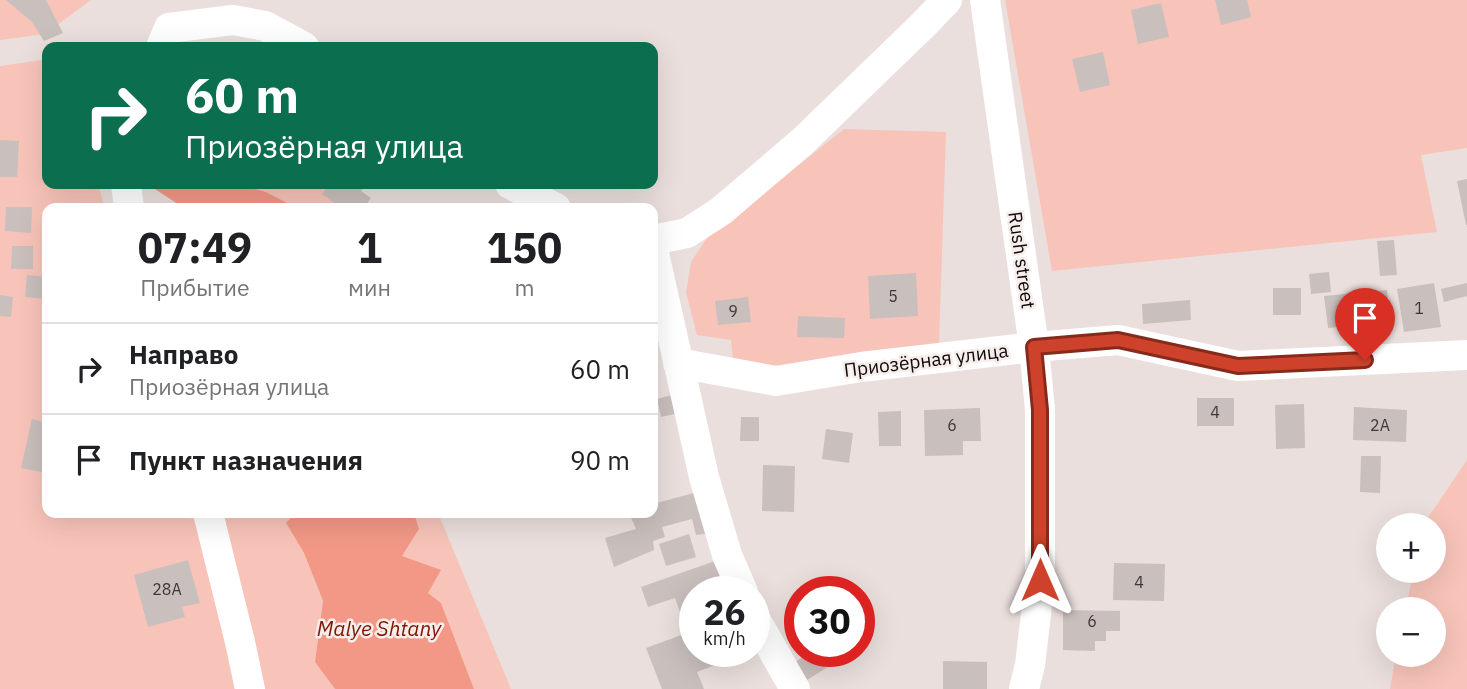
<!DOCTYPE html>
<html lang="ru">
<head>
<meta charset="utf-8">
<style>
  :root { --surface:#fff; --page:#f6f6f6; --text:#202124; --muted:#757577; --line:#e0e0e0 }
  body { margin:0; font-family:"IBM Plex Sans",sans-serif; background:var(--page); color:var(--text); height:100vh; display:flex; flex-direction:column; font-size:26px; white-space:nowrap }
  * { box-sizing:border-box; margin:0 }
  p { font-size:23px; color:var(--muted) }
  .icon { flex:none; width:38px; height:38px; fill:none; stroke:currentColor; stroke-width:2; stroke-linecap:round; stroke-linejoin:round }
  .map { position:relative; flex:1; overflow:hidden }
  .sheet { position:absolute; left:42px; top:203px; width:616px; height:315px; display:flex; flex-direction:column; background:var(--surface); border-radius:14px; box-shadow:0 7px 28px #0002 }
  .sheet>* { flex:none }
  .banner { position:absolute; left:42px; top:42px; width:616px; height:147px; border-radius:14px; box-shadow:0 7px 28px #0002; background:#0b6e4f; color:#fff; overflow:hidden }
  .buttons { position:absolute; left:1376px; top:513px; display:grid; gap:14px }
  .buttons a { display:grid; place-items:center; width:70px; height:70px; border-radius:50%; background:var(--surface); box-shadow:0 7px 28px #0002; font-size:35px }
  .speed { position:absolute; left:679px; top:576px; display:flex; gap:14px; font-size:35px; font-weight:700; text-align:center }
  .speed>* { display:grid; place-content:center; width:91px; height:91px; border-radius:50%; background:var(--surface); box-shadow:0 7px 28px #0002; line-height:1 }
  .speed small { font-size:18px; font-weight:400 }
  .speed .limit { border:10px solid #d22; background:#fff; color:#111 }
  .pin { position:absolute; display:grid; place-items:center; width:60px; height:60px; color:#fff; margin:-72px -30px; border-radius:50% 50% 50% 0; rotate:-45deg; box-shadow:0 0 7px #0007 }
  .pin .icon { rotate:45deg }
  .me { position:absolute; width:77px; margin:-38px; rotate:0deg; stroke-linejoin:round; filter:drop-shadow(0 0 5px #0008) }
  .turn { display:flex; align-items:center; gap:24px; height:147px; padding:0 28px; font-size:32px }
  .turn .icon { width:91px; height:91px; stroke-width:2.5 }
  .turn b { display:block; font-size:49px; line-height:60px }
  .eta { display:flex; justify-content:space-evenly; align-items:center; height:119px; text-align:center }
  .eta b { font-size:42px; font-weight:800; line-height:49px }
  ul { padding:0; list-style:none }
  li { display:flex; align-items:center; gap:21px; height:91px; padding:0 28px; border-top:2px solid var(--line) }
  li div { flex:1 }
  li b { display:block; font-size:26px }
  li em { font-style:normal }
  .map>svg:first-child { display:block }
  .green { fill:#f8c4b9 }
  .water { fill:#f39886 }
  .building { fill:#c9bfbd }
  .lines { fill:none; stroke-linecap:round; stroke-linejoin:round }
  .street { stroke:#fff; stroke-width:30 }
  .route-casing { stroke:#862b1c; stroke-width:18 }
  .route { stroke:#ce422b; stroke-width:12 }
  .labels { text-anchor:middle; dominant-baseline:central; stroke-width:5; stroke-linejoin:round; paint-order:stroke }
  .number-label { font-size:16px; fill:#3d3737 }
  .street-label { font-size:19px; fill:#0e0a0a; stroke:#f7edea }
  .water-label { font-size:21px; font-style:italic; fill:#801604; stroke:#f7edea }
</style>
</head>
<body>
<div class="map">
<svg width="1467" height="689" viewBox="0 0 1467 689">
  <rect width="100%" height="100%" fill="#eadfdd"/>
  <path class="green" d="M0 0H91L45 34 0 40Z
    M1005 0H1467V148L1421 155 1437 232 1052 271Z
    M42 60 47 64V184H98L105 208H47V513H186L188 519 226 513H295L286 523 304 553 323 601 315 662 335 689H0V66Z
    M844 129 946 132 939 343 777 367 733 361 731 340 697 335 686 293 691 262 707 238Z
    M238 184H317L342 199 345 208H297L266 192Z
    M1467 460V689H1390L1396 655 1433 654V609H1406L1413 571 1433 570V525H1423Z
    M414 513H438L511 689H474L441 603 428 593 402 556 419 529Z"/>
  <path class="water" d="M157 184H238L266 192 297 208H184L155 189Z
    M295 513H414L419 529 402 556 441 570 428 593 441 603 474 689H335L315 662 323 601 304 553 286 523Z"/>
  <path class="building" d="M6 0H46L63 33 44 41 32 22Z
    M1215 0H1247L1251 17 1221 25Z
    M1161 3 1169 37 1138 44 1131 10Z
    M1103 52 1110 85 1080 92 1072 59Z
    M0 140 19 141 17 177H0Z
    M1467 179V225H1466L1457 181Z
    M329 184H366L361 191 371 198 364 208H342L322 194Z
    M6 207H32L31 233 5 231Z
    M1394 240 1397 275 1380 276 1377 241Z
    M12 246H33V269H11Z
    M1329 272 1331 292 1311 294 1309 274Z
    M916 273 918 316 870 319 868 276Z
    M27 275 47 277V299L25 297Z
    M1434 283 1441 327 1404 332 1397 289Z
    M1467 283V296L1444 302 1441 289Z
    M1273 288H1301V315H1273Z
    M1387 290 1390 322 1328 328 1324 296Z
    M0 295 13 297 11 317 0 316Z
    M748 297 751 322 718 325 715 301Z
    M1190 300 1191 320 1143 324 1142 304Z
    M798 316 845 318 844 338 797 337Z
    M680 393 684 412 661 417 657 399Z
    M1197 398H1234V426H1197Z
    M1304 404 1305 448 1276 449 1275 405Z
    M1354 407 1407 410 1406 442 1353 440Z
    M980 408 981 441H963V455L925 456 924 410Z
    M901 411V446H879L878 412Z
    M741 417H759V441H740Z
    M32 419 47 423V473L21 468Z
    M826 429 853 433 849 463 822 459Z
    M1361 456H1381L1380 493 1360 492Z
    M763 465 795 466 794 512 762 511Z
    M701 491 713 533 696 535 692 519 662 527 665 537 653 541 654 550 614 567 605 538 636 529 629 513H653V504Z
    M689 534 696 557 666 566 659 544Z
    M188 560 200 603 182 607 185 617 148 627 134 575Z
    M718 560 729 592H695V616L683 620 675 598 648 607 641 587Z
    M1114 563 1165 564 1164 601 1113 600Z
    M1063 610 1120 611V631H1106V641H1095V651L1063 650Z
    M695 630V651H731L733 658 697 672 704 689H662L646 648Z
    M812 651H826L834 663 804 682 792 664Z
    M943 661 987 662V689H943Z"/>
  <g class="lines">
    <path class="street" d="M985 0 1034 347 1040 410V580L1030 665 1024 689
      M161 47 169 28 233 20 265 26 304 47
      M126 184 129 208
      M510 184 556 208
      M653 240 687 233 721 211 802 142 923 25 947 0
      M653 249 704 477 727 555 743 592
      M678 363 776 381 861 367 1034 347 1118 340 1238 366 1467 355
      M208 513 240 642 250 689
      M754 617 795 689"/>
  </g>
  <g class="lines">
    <defs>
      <path id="route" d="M1040 580V410L1034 347 1118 340 1238 366 1365 360"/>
    </defs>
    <use href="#route" class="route-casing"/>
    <use href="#route" class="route"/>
  </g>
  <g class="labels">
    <g class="number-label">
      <text x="893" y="296">5</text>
      <text x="1419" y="308">1</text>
      <text x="733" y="311">9</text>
      <text x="1215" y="412">4</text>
      <text x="952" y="425">6</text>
      <text x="1380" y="425">2А</text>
      <text x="1139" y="582">4</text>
      <text x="167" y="589">28А</text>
      <text x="1092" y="621">6</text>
    </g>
    <g class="street-label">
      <text transform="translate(1022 260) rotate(82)">Rush street</text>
      <text transform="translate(926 360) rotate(-7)">Приозёрная улица</text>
    </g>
    <g class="water-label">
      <text x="379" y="628">Malye Shtany</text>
    </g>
  </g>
</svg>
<div class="buttons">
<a>+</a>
<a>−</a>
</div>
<div class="speed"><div>26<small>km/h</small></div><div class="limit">30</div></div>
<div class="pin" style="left:1365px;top:360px;background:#d93025"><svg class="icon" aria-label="arrive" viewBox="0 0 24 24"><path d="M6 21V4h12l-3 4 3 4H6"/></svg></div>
<svg class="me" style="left:1040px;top:580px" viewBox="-20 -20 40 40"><path d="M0-17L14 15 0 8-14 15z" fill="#ce422b" stroke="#fff" stroke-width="4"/></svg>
<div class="banner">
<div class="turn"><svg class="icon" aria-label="right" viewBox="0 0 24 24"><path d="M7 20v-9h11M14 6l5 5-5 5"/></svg><div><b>60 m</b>Приозёрная улица</div></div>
</div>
<section class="sheet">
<div class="eta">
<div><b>07:49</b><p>Прибытие</p></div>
<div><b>1</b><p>мин</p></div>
<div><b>150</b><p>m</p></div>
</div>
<ul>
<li><svg class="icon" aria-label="right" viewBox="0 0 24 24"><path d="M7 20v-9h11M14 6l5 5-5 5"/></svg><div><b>Направо</b><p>Приозёрная улица</p></div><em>60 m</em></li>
<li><svg class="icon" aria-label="arrive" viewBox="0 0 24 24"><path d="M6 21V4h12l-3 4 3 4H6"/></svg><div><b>Пункт назначения</b></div><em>90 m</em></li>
</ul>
</section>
</div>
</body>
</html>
